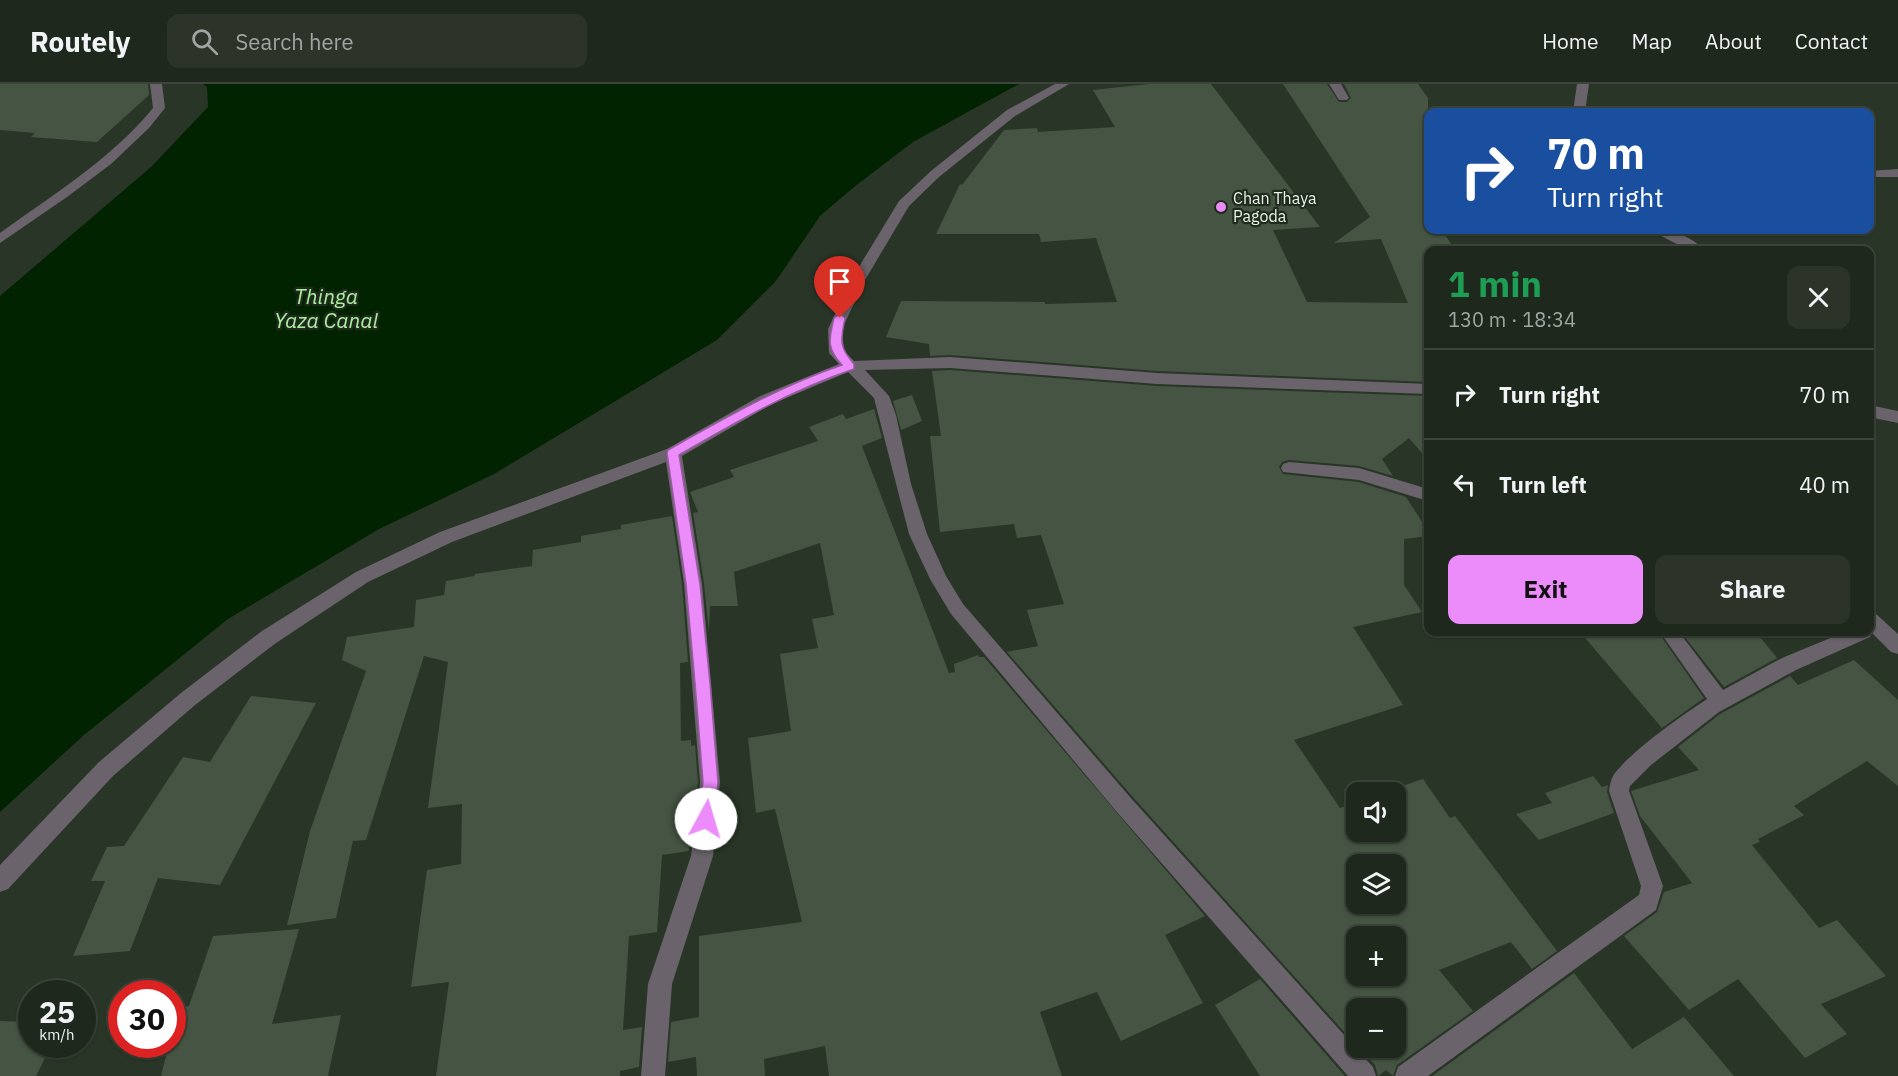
<!DOCTYPE html>
<html lang="en">
<head>
<meta charset="utf-8">
<style>
  :root { --surface:#1f281d; --page:#2c342a; --text:#f1f3f6; --muted:#a1a6a4; --line:#3c443b; --accent:#ec8cfb }
  body { margin:0; font-family:"IBM Plex Sans",sans-serif; background:var(--page); color:var(--text); height:100vh; display:flex; flex-direction:column; font-size:22px; white-space:nowrap }
  * { box-sizing:border-box; margin:0 }
  p { font-size:20px; color:var(--muted) }
  .icon { flex:none; width:33px; height:33px; fill:none; stroke:currentColor; stroke-width:2; stroke-linecap:round; stroke-linejoin:round }
  .map { position:relative; flex:1; overflow:hidden }
  .side { position:absolute; left:1424px; top:162px; width:450px; height:390px; display:flex; flex-direction:column; background:var(--surface); border-radius:12px; box-shadow:0 2px 4px #0004,0 0 0 2px var(--line) }
  .side>* { flex:none }
  .banner { position:absolute; left:1424px; top:24px; width:450px; height:126px; border-radius:12px; box-shadow:0 2px 4px #0004,0 0 0 2px var(--line); background:#1a4fa0; color:#fff; overflow:hidden }
  .tools { position:absolute; left:1346px; top:698px; display:grid; gap:12px }
  .tools a { display:grid; place-items:center; width:60px; height:60px; border-radius:12px; background:var(--surface); box-shadow:0 2px 4px #0004,0 0 0 2px var(--line); font-size:30px }
  .speed { position:absolute; left:18px; top:896px; display:flex; gap:12px; font-size:30px; font-weight:700; text-align:center }
  .speed>* { display:grid; place-content:center; width:78px; height:78px; border-radius:50%; background:var(--surface); box-shadow:0 2px 4px #0004,0 0 0 2px var(--line); line-height:1 }
  .speed small { font-size:15px; font-weight:400 }
  .speed .limit { border:9px solid #d22; background:#fff; color:#111 }
  .pin { position:absolute; display:grid; place-items:center; width:51px; height:51px; color:#fff; margin:-62px -26px; border-radius:50% 50% 50% 0; rotate:-45deg; box-shadow:0 0 6px #0007 }
  .pin .icon { rotate:45deg }
  .me { position:absolute; width:66px; margin:-33px; rotate:6deg; stroke-linejoin:round; filter:drop-shadow(0 0 4px #0008) }
  .turn { display:flex; align-items:center; gap:21px; height:126px; padding:0 24px; font-size:27px }
  .turn .icon { width:78px; height:78px; stroke-width:2.5 }
  .turn b { display:block; font-size:42px; line-height:51px }
  .round { display:grid; place-items:center; flex:none; width:63px; height:63px; border-radius:12px; background:var(--page) }
  .overview { display:flex; align-items:center; justify-content:space-between; height:102px; padding:0 24px }
  h1 { font-size:36px; font-weight:700; line-height:45px; color:#1e9e55 }
  .action { display:flex; gap:12px; margin-top:auto; padding:12px 24px }
  .action a { flex:1; height:69px; border-radius:12px; background:var(--accent); color:#111; font-size:24px; font-weight:700; line-height:69px; text-align:center }
  .action a+a { background:var(--page); color:var(--text) }
  ul { padding:0; list-style:none }
  li { display:flex; align-items:center; gap:18px; height:90px; padding:0 24px; border-top:2px solid var(--line) }
  li div { flex:1 }
  li b { display:block; font-size:22px }
  li em { font-style:normal }
  header { display:flex; align-items:center; gap:36px; box-sizing:border-box; height:84px; padding:0 30px; background:var(--surface); border-bottom:2px solid var(--line) }
  header strong { font-size:28px }
  nav { display:flex; gap:33px; margin-inline-start:auto; font-size:21px }
  .search { width:420px; height:54px; background:var(--page); display:flex; align-items:center; gap:15px; box-sizing:border-box; padding:0 21px; border-radius:12px; color:var(--muted); font-size:22px }
  .map>svg:first-child { display:block }
  .water { fill:#012300 }
  .building { fill:#455443; fill-rule:evenodd }
  .lines { fill:none; stroke-linecap:round; stroke-linejoin:round }
  .minor { fill:#6a636b; fill-rule:evenodd }
  .route { fill:#ec8cfb; stroke:#995ba3; stroke-width:1.5 }
  .poi-dot { fill:#ec8cfb; stroke:#1f2c1d; stroke-width:2 }
  .labels { text-anchor:middle; dominant-baseline:central; stroke-width:4.5; stroke-linejoin:round; paint-order:stroke }
  .far-poi-label { font-size:16px; fill:#e9f2e8; stroke:#1f2c1d; text-anchor:start }
  .water-label { font-size:21px; font-style:italic; fill:#abeea0; stroke:#1f2c1d }
</style>
</head>
<body>
<header>
<strong>Routely</strong>
<div class="search"><svg class="icon" aria-label="search" viewBox="0 0 24 24"><circle cx="10" cy="10" r="6"/><path d="M15 15l6 6"/></svg>Search here</div>
<nav><a>Home</a><a>Map</a><a>About</a><a>Contact</a></nav>
</header>
<div class="map">
<svg width="1898" height="992" viewBox="0 0 1898 992">
  <rect width="100%" height="100%" fill="#293627"/>
  <path class="water" d="M203 0H1019L913 58 854 103 820 132 776 197 717 256 494 390 379 445 228 535 84 651 0 728V212L151 83 208 23 207 3Z"/>
  <path class="building" d="M0 0H148L149 11 97 58 31 53 35 49 0 46Z
    M1149 0H1211L1320 143 1273 146 1307 218 1408 219 1381 155 1334 159 1370 133 1283 0H1327L1339 18H1347L1351 14 1344 0H1418L1428 14V146H1452L1456 151 1446 152 1454 165 1428 166V298L1157 287 950 271 930 272 929 260 886 253 901 217 1045 218V220L1117 218 1096 154 1041 158 1039 150H936L960 100 962 101 1004 46 1037 44 1038 48 1115 43 1093 6Z
    M950 286 1157 302 1428 312V376L1409 354 1382 375 1393 392 1359 382 1289 376 1282 378 1279 383 1283 390 1359 398 1406 413 1428 447V452L1404 455V501L1422 528 1353 543 1403 621 1294 656 1340 724 1356 718V747H1395V708H1385L1423 695 1450 734 1455 732 1557 867 1532 885 1511 858 1439 886 1473 927 1397 981 1393 992 1386 986 1378 992 1375 981 1358 963H1395V924H1356V961L1132 712 1007 568 1038 562 1027 526 1064 520 1041 451 1017 454 1014 440 940 448 930 352H941L932 287ZM1356 780H1395V819H1356ZM1356 852H1395V891H1356Z
    M912 311 922 337 901 346 893 317Z
    M874 325 882 354 862 362 949 589 955 588 954 580 978 571 979 573H984L1205 832 1165 851 1203 919 1121 957 1097 908 1040 928 1062 992H829L825 962 764 975 765 992H697L696 973 668 978 671 938 699 933V852L802 838 775 725 756 729 748 654 791 647 780 570 818 564 812 535 834 531 820 459 734 488 738 522H710L709 548 704 500 693 429 698 428 690 408 734 393 730 386 818 357 809 343 843 330 846 335Z
    M672 432 682 500 688 578 680 579 681 657 691 656V662L695 661 698 698 694 727H690L689 767 662 771 657 848 629 852 623 946 642 943 639 983 620 987V992H436L449 898 411 903 427 786 461 780 462 720 428 724 448 578 424 572 366 756 353 757 336 834 287 841 310 747 366 587 342 576 347 553 414 543 416 516 444 511 446 497 474 492 475 490 532 482 533 466 581 458V452L621 445V441Z
    M1580 548H1658L1704 614 1662 644Z
    M1681 548H1756L1777 574 1724 603Z
    M1854 576 1898 616V702L1867 677 1794 722 1804 731 1758 755 1760 758 1752 761 1819 844 1837 836 1886 892 1821 920 1847 950 1805 974 1738 895 1689 926 1624 852 1657 828 1664 808 1692 799 1640 732 1631 707 1699 686 1678 663 1720 630 1790 592 1798 601Z
    M251 612 316 619 220 801 158 794 130 867 73 872 105 797H91L107 763 124 762 183 673 210 678Z
    M1593 692 1602 703 1608 701 1607 708 1614 729 1539 756 1516 730 1552 719 1545 709Z
    M299 845 272 940 341 931 328 992H161L169 960H172V950L181 923 189 922 213 852Z
    M1574 889 1632 965 1684 933 1734 992H1432Z
    M1260 895 1345 992H1260L1215 921Z
    M0 937 32 938V960H52L36 992H0Z"/>
  <g class="lines">
    <path class="minor" d="M150 0H162L165 24 149 44 111 80 67 113 0 159V149C54 110 111 75 153 24Z
      M1055 0H1069L1015 32 939 93 909 122 865 196 842 245 844 267 854 277 950 273 1157 289 1428 300V310L1157 300 950 284 865 286 889 312 896 331 911 400 927 450 946 492 963 520 1130 713 1373 983 1376 992H1348L1116 727 951 530 930 495 909 450 874 314 848 288 772 320 682 372 702 500 720 698 713 772 672 900 665 992H641L648 900 691 772 700 698 684 500 666 378 452 458 368 498 276 559 195 621 113 692 8 805 0 808V781L99 678 181 609 262 547 356 488 440 448 667 365 760 312 839 280 829 269 828 245 851 196 899 117 931 87 1007 26Z
      M1329 0H1341L1349 14 1347 16H1339Z
      M1577 0H1589L1585 28H1573Z
      M1898 85V93H1869V87Z
      M1650 146C1668 144 1692 152 1704 166H1688Z
      M1869 321 1898 327V339L1869 333Z
      M1289 378 1359 384 1428 405V417L1359 396 1283 388 1281 384 1283 380Z
      M1869 527 1876 530 1898 550V570L1891 568 1872 549 1870 553 1796 586 1719 628 1651 681 1630 702 1629 707 1663 802 1656 826 1428 992H1395L1398 983 1639 811 1641 802 1609 707C1610 701 1611 694 1615 689 1633 666 1681 632 1707 615L1660 548H1679L1723 606 1782 574 1845 548H1869Z"/>
  </g>
  <path class="route" d="M840 230 845 234C841 256 838 262 854 280V285C791 306 736 338 679 371L700 500 710 599 718 698 714 735 712 740 706 742 701 740 698 735 703 698 695 599 686 500 667 369 668 366C725 334 780 302 842 281 826 263 829 256 834 234Z"/>
  <circle class="poi-dot" cx="1221" cy="123" r="6"/>
  <g class="labels">
    <g class="far-poi-label">
      <text x="1233" y="114">Chan Thaya<tspan x="1233" dy="18">Pagoda</tspan></text>
    </g>
    <g class="water-label">
      <text x="326" y="212">Thinga<tspan x="326" dy="24">Yaza Canal</tspan></text>
    </g>
  </g>
</svg>
<div class="tools">
<a><svg class="icon" aria-label="sound" viewBox="0 0 24 24"><path d="M4 9h4l5-4v14l-5-4H4zM17 9q2 3 0 6"/></svg></a>
<a><svg class="icon" aria-label="layers" viewBox="0 0 24 24"><path d="M12 4l9 5-9 5-9-5zM3 14l9 5 9-5"/></svg></a>
<a>+</a>
<a>−</a>
</div>
<div class="speed"><div>25<small>km/h</small></div><div class="limit">30</div></div>
<div class="pin" style="left:840px;top:234px;background:#d93025"><svg class="icon" aria-label="arrive" viewBox="0 0 24 24"><path d="M6 21V4h12l-3 4 3 4H6"/></svg></div>
<svg class="me" style="left:706px;top:735px" viewBox="-20 -20 40 40"><circle r="19" fill="#fff"/><path d="M0-13L10 11 0 6-10 11z" fill="#ec8cfb"/></svg>
<div class="banner">
<div class="turn"><svg class="icon" aria-label="right" viewBox="0 0 24 24"><path d="M7 20v-9h11M14 6l5 5-5 5"/></svg><div><b>70 m</b>Turn right</div></div>
</div>
<section class="side">
<div class="overview"><div><h1>1 min</h1><p>130 m · 18:34</p></div><a class="round"><svg class="icon" aria-label="close" viewBox="0 0 24 24"><path d="M6 6l12 12M18 6L6 18"/></svg></a></div>
<ul>
<li><svg class="icon" aria-label="right" viewBox="0 0 24 24"><path d="M7 20v-9h11M14 6l5 5-5 5"/></svg><div><b>Turn right</b></div><em>70 m</em></li>
<li><svg class="icon" aria-label="left" viewBox="0 0 24 24"><path d="M17 20v-9H6M10 6l-5 5 5 5"/></svg><div><b>Turn left</b></div><em>40 m</em></li>
</ul>
<div class="action"><a>Exit</a><a>Share</a></div>
</section>
</div>
</body>
</html>
